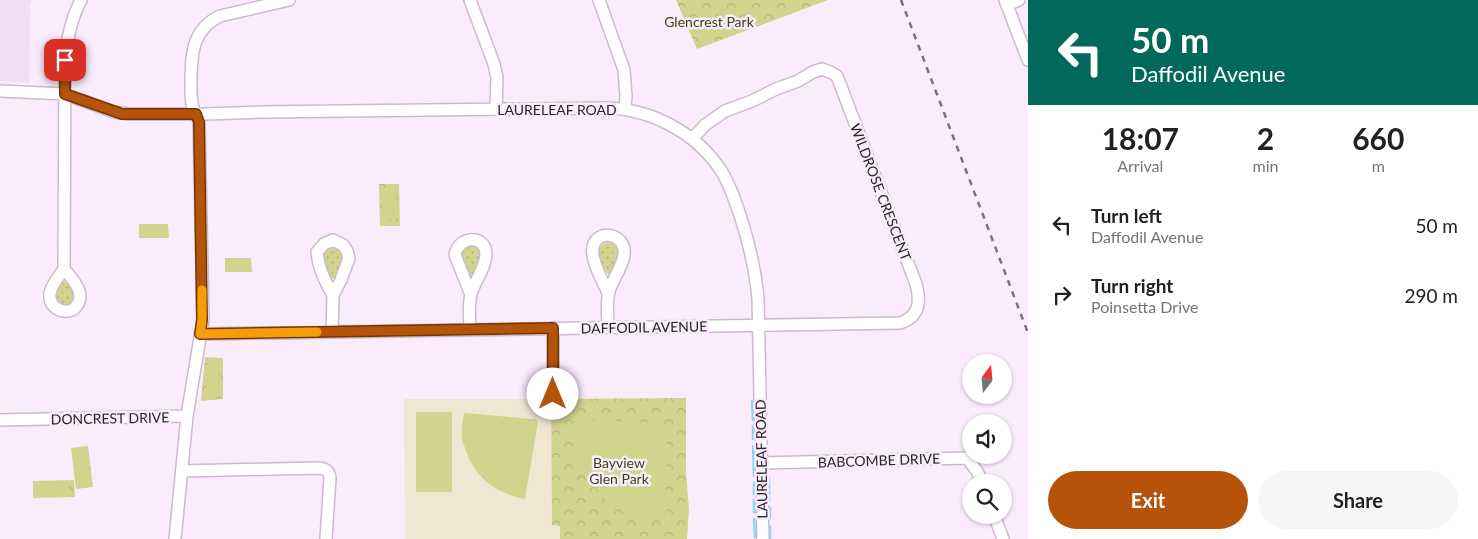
<!DOCTYPE html>
<html lang="en">
<head>
<meta charset="utf-8">
<style>
  :root { --surface:#fff; --page:#f6f6f6; --text:#202124; --muted:#757577; --accent:#b45309 }
  body { margin:0; font-family:Lato,sans-serif; background:var(--page); color:var(--text); height:100vh; display:flex; flex-direction:column; font-size:19px; white-space:nowrap }
  * { box-sizing:border-box; margin:0 }
  p { font-size:16px; color:var(--muted) }
  .icon { flex:none; width:28px; height:28px; fill:none; stroke:currentColor; stroke-width:2; stroke-linecap:round; stroke-linejoin:round }
  .map { position:relative; flex:1; overflow:hidden }
  .sheet { display:flex; flex-direction:column; background:var(--surface); width:450px }
  .sheet>* { flex:none }
  .banner { background:#00695c; color:#fff; overflow:hidden }
  .needle { width:32px; rotate:16deg }
  .buttons { position:absolute; left:962px; top:354px; display:grid; gap:10px }
  .buttons a { display:grid; place-items:center; width:50px; height:50px; border-radius:50%; background:var(--surface); box-shadow:0 1px 4px #0004; font-size:25px }
  .pin { position:absolute; display:grid; place-items:center; width:42px; height:42px; color:#fff; margin:-21px; border-radius:10px; box-shadow:0 2px 8px #0006 }
  .me { position:absolute; width:55px; margin:-28px; rotate:0deg; stroke-linejoin:round; filter:drop-shadow(0 0 4px #0008) }
  .turn { display:flex; align-items:center; gap:18px; height:105px; padding:0 20px; font-size:22px }
  .turn .icon { width:65px; height:65px; stroke-width:2.5 }
  .turn b { display:block; font-size:35px; line-height:42px }
  .eta { display:flex; justify-content:space-evenly; align-items:center; height:85px; text-align:center }
  .eta b { font-size:30px; font-weight:700; line-height:35px }
  .cta { display:flex; gap:10px; margin-top:auto; padding:10px 20px }
  .cta a { flex:1; height:58px; border-radius:30px; background:var(--accent); color:#fff; font-size:20px; font-weight:700; line-height:58px; text-align:center }
  .cta a+a { background:var(--page); color:var(--text) }
  ul { padding:0; list-style:none }
  li { display:flex; align-items:center; gap:15px; height:70px; padding:0 20px }
  li div { flex:1 }
  li b { display:block; font-size:19px }
  li em { font-style:normal }
  main { display:flex; flex:1; min-height:0 }
  .map>svg:first-child { display:block }
  .built { fill:#f2def4 }
  .education { fill:#f1e6d2 }
  .grass { fill:url(#grass-dots) }
  .park { fill:url(#park-crowns) }
  .pitch { fill:#d1d48d }
  .lines { fill:none; stroke-linecap:round; stroke-linejoin:round }
  .stream { stroke:#84d8f9; stroke-width:2.5 }
  .minor-casing { stroke:#cabccb; stroke-width:14 }
  .minor { stroke:#fff; stroke-width:11 }
  .rail { stroke:#7a727b; stroke-width:2.5; stroke-dasharray:6 6; stroke-linecap:butt }
  .route-casing { stroke:#753606; stroke-width:12 }
  .route { stroke:#b45309; stroke-width:9 }
  .slow { stroke:#f59e0b; stroke-width:9 }
  .labels { text-anchor:middle; dominant-baseline:central; stroke-width:5; stroke-linejoin:round; paint-order:stroke }
  .park-label { font-size:14px; fill:#42430a; stroke:#faecfc }
  .street-label { font-size:14px; fill:#292429; stroke:#faecfc }
</style>
</head>
<body>
<main>
<div class="map">
<svg width="1028" height="539" viewBox="0 0 1028 539">
  <defs>
    <pattern id="grass-dots" width="8" height="8" patternUnits="userSpaceOnUse" patternTransform="scale(1.25)"><rect width="8" height="8" fill="#d1d48d"/><path d="M2 2h.1M6 6h.1" fill="none" stroke="#b3b67a" stroke-width="1.8" stroke-linecap="round"/></pattern>
    <pattern id="park-crowns" width="20" height="18" patternUnits="userSpaceOnUse" patternTransform="scale(1.25)"><rect width="20" height="18" fill="#d1d48d"/><path d="M2 6a3 3 0 1 1 6 0M12 15a3 3 0 1 1 6 0" fill="none" stroke="#b3b67a"/></pattern>
  </defs>
  <rect width="100%" height="100%" fill="#faecfc"/>
  <path class="built" d="M0 0H32L30 7 29 83 0 81Z"/>
  <path class="education" d="M404 399H551L552 525H560V539H405Z"/>
  <path class="grass" d="M607 242 612 243 619 250C618 258 615 269 609 274L606 272C601 261 591 248 607 242Z
    M473 245C476 247 478 247 480 250 483 257 476 273 470 276L469 275 461 260 460 252 466 246Z
    M329 247C336 246 341 250 343 257L337 275 333 279C324 271 318 255 329 247Z
    M63 282 69 283C75 291 79 301 67 305L60 303 56 297 57 288Z"/>
  <path class="park" d="M676 0H828L697 49Z
    M379 184H399L400 226H380Z
    M205 357 223 358V399L201 401Z
    M686 398V472L689 510 687 539H560V526L552 525 551 399Z
    M88 446 93 487 76 489 71 448Z
    M74 480 75 497 33 498V481Z"/>
  <path class="pitch" d="M396 189 397 219H383L382 190Z
    M139 224H168L169 238H139Z
    M225 258H251L252 272H225Z
    M207 364H220V394L206 393Z
    M416 412H452V492H416Z
    M464 413 532 419H536L538 422 525 499C496 494 474 477 465 448 464 445 462 441 462 437 461 429 463 420 464 413Z
    M573 419 662 423 667 427 665 520 642 519 604 499 587 475 574 451Z
    M87 452 90 481 77 483 74 454Z
    M68 482V495L39 497 38 483Z"/>
  <g class="lines">
    <path class="stream" d="M752 401 753 420
      M753 426V439
      M753 446 754 476
      M769 478V501
      M754 483V494
      M770 508V518
      M754 512V500
      M754 519 755 537
      M770 527V539"/>
    <defs>
      <path id="minor" d="M470 0 494 64 497 78 496 109
        M599 0 624 70 626 96 625 109
        M1005 0 1028 60
        M1007 5 1019 0
        M0 91 65 94 114 112 129 114H206L263 112 606 108C652 109 697 133 722 172 732 189 738 209 744 228 751 252 756 275 758 299L763 539
        M64 269C74 281 88 295 74 309 62 315 48 307 50 293 52 284 59 276 64 269L65 60C67 38 71 19 81 0
        M608 327C608 317 606 302 609 292 612 277 635 253 618 239 613 235 606 234 600 237 582 247 602 279 608 293
        M553 328V394
        M470 330C470 318 468 305 471 294 475 280 486 268 486 253 485 234 458 236 455 255L471 295
        M332 332 333 295 341 280 349 258 347 251 343 245 333 240 324 244 317 252C318 268 325 282 333 295
        M200 334 900 323C919 317 921 302 916 284L837 76 830 72 822 69 813 72 798 81 776 89 752 101 725 111 705 125 692 139
        M187 416 203 319 199 122C197 116 193 110 192 104 191 97 191 90 191 84 191 57 191 30 220 16L289 0
        M0 420 187 416 175 539
        M762 463 967 458 977 471 982 482
        M182 471 317 468C325 468 329 470 330 478L326 539
        M994 515 1003 539"/>
    </defs>
    <use href="#minor" class="minor-casing"/>
    <use href="#minor" class="minor"/>
    <path class="rail" d="M901 0 1028 333"/>
  </g>
  <g class="lines">
    <defs>
      <path id="route" d="M65 60V94L122 114H196L199 122 202 320 200 334 553 328V394"/>
    </defs>
    <use href="#route" class="route-casing"/>
    <use href="#route" class="route"/>
    <path class="slow" d="M202 290V320L200 334 317 332"/>
  </g>
  <g class="labels">
    <g class="park-label">
      <text x="709" y="21">Glencrest Park</text>
      <text x="619" y="462">Bayview<tspan x="619" dy="16">Glen Park</tspan></text>
    </g>
    <g class="street-label">
      <text x="557" y="109">LAURELEAF ROAD</text>
      <text transform="translate(881 192) rotate(69)">WILDROSE CRESCENT</text>
      <text transform="translate(644 327) rotate(-1)">DAFFODIL AVENUE</text>
      <text transform="translate(110 418) rotate(-1)">DONCREST DRIVE</text>
      <text transform="translate(761 459) rotate(-91)">LAURELEAF ROAD</text>
      <text transform="translate(879 460) rotate(-2)">BABCOMBE DRIVE</text>
    </g>
  </g>
</svg>
<div class="buttons">
<a><svg class="needle" viewBox="-14 -14 28 28"><path d="M0-13l5 13h-10z" fill="#e53935"/><path d="M0 13l5-13h-10z" fill="#757577"/></svg></a>
<a><svg class="icon" aria-label="sound" viewBox="0 0 24 24"><path d="M4 9h4l5-4v14l-5-4H4zM17 9q2 3 0 6"/></svg></a>
<a><svg class="icon" aria-label="search" viewBox="0 0 24 24"><circle cx="10" cy="10" r="6"/><path d="M15 15l6 6"/></svg></a>
</div>
<div class="pin" style="left:65px;top:60px;background:#d93025"><svg class="icon" aria-label="arrive" viewBox="0 0 24 24"><path d="M6 21V4h12l-3 4 3 4H6"/></svg></div>
<svg class="me" style="left:553px;top:394px" viewBox="-20 -20 40 40"><circle r="19" fill="#fff"/><path d="M0-13L10 11 0 6-10 11z" fill="#b45309"/></svg>
</div>
<section class="sheet">
<div class="banner">
<div class="turn"><svg class="icon" aria-label="left" viewBox="0 0 24 24"><path d="M17 20v-9H6M10 6l-5 5 5 5"/></svg><div><b>50 m</b>Daffodil Avenue</div></div>
</div>
<div class="eta">
<div><b>18:07</b><p>Arrival</p></div>
<div><b>2</b><p>min</p></div>
<div><b>660</b><p>m</p></div>
</div>
<ul>
<li><svg class="icon" aria-label="left" viewBox="0 0 24 24"><path d="M17 20v-9H6M10 6l-5 5 5 5"/></svg><div><b>Turn left</b><p>Daffodil Avenue</p></div><em>50 m</em></li>
<li><svg class="icon" aria-label="right" viewBox="0 0 24 24"><path d="M7 20v-9h11M14 6l5 5-5 5"/></svg><div><b>Turn right</b><p>Poinsetta Drive</p></div><em>290 m</em></li>
</ul>
<div class="cta"><a>Exit</a><a>Share</a></div>
</section>
</main>
</body>
</html>
